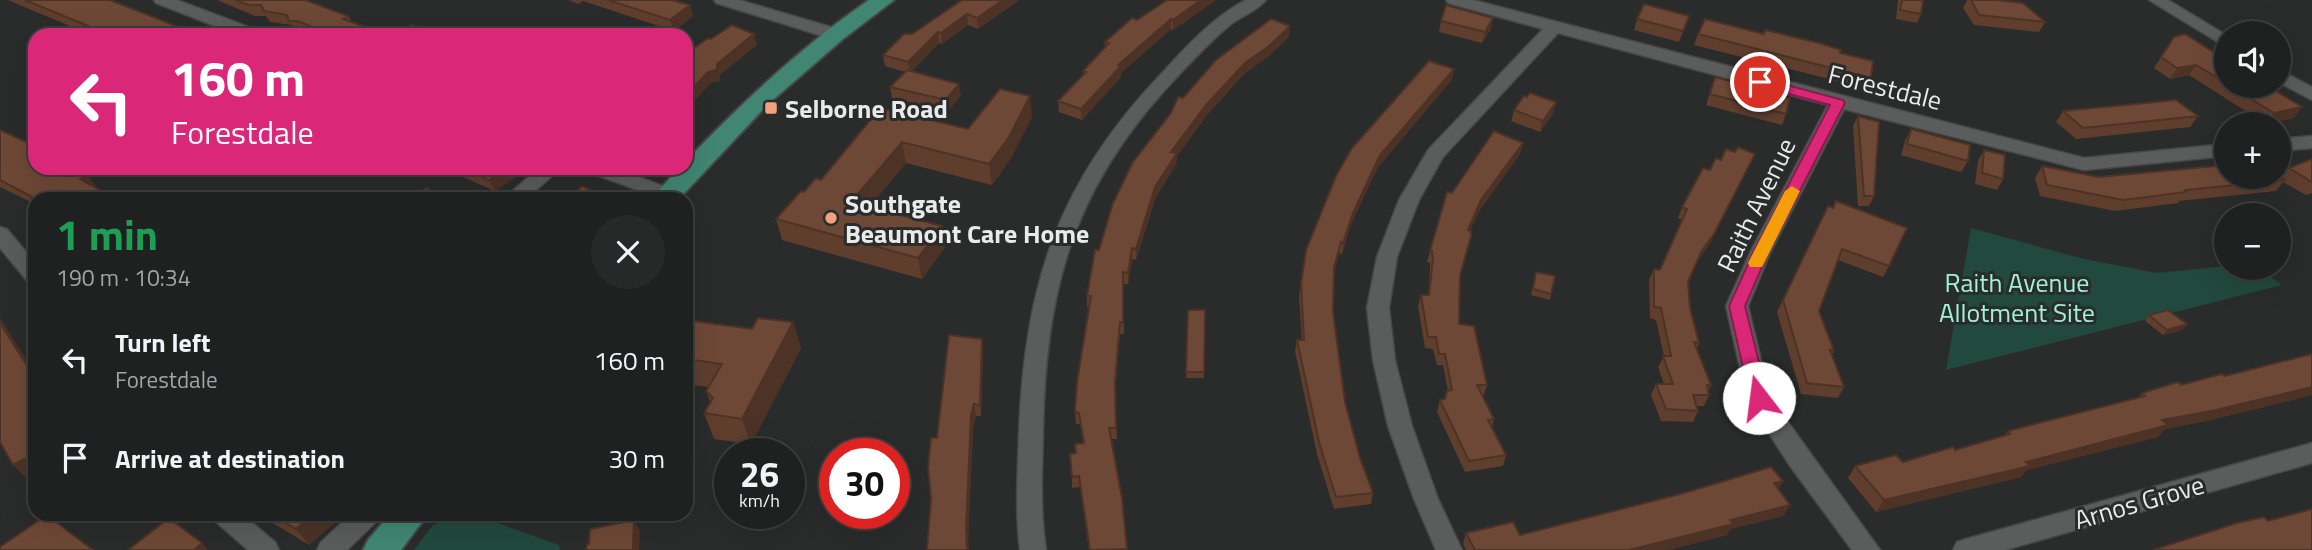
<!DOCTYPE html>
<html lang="en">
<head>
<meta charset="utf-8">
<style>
  :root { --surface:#1f2120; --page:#272929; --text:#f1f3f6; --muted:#a1a3a5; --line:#3c3e3e }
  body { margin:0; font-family:"Titillium Web",sans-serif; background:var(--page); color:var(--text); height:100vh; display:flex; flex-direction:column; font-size:26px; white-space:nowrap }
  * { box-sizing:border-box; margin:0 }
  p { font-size:23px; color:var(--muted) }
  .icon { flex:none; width:38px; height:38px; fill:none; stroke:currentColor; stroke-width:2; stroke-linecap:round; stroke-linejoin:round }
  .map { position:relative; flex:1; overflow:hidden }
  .panel { position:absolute; left:28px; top:192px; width:665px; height:329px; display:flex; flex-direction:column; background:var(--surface); border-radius:21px; box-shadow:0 7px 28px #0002,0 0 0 2px var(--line) }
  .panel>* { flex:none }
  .top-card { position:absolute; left:28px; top:28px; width:665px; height:147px; border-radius:21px; box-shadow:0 7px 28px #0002,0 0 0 2px var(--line); background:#db2777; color:#fff; overflow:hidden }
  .fabs { position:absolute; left:2214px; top:21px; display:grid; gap:14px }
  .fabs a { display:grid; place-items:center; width:77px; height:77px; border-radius:50%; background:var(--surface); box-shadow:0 7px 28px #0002,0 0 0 2px var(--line); font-size:35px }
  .speed { position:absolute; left:714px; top:438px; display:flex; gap:14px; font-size:35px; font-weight:700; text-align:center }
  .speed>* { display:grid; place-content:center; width:91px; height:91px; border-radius:50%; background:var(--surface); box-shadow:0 7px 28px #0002,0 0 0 2px var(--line); line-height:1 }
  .speed small { font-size:18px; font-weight:400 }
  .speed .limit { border:10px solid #d22; background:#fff; color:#111 }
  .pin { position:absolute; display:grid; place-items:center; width:60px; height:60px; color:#fff; margin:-30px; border:4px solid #fff; border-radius:50%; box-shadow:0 2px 7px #0007 }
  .me { position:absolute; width:77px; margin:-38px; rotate:345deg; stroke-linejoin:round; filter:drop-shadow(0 0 5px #0008) }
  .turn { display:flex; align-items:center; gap:24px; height:147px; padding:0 28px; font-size:32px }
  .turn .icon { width:91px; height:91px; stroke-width:2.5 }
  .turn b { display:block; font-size:49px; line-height:60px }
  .round { display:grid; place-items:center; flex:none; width:74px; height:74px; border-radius:37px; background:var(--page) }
  .headline { display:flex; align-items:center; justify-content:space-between; height:119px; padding:0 28px }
  h1 { font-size:42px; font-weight:700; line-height:52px; color:#1e9e55 }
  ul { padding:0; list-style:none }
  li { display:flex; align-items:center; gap:21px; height:98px; padding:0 28px }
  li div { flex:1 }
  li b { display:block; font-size:26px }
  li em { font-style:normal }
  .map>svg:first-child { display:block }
  .green { fill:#22493d }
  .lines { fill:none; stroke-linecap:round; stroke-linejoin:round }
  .minor-casing { stroke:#464847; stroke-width:3 }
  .major-casing { stroke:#464847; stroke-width:4 }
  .minor { fill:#5a5d5c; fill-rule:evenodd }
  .major { fill:#418673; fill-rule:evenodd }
  .wall { fill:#5f3e2e }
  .shaded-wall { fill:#4d3226 }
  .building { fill:#6e4836; stroke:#4d3226; stroke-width:2 }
  .route { fill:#db2777; stroke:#8e194d; stroke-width:2 }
  .slow { fill:#f59e0b }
  .poi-dot { fill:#f1a17b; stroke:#292c2b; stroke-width:2.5 }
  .labels { text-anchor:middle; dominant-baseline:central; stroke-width:6; stroke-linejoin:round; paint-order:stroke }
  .street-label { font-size:26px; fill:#e9ebea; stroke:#292c2b }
  .poi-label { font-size:26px; font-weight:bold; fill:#e9ebea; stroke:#292c2b; text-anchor:start }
  .park-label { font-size:26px; fill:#9ff1d5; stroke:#292c2b }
</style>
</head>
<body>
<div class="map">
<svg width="2312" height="550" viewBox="0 0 2312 550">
  <rect width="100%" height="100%" fill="#292c2b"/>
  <path class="green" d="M1971 228 2084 259 2157 273 2226 266 2258 268 2282 285 1946 370Z
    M450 515H475L559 545 560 550H414L431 527Z"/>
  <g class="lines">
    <defs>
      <path id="minor" d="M154 0H177L259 31 261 35H238L156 3Z
        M714 0H739L841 30 843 34 841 38H829L716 3Z
        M1246 0H1266C1258 10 1242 16 1231 24 1207 44 1185 68 1164 91 1070 196 1045 296 1043 433 1042 473 1040 511 1046 550H1020C1015 511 1018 473 1019 433 1025 284 1057 183 1162 73 1187 46 1213 17 1246 0Z
        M1446 0H1473L2084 158 2226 144V156L2084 170 1844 109 1770 253 1748 306 1770 397 1880 550H1852L1790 466 1747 399 1726 306 1750 253 1828 105 1558 33 1443 157 1419 200 1397 257 1389 308 1395 360 1412 426 1438 499 1462 550H1436L1414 499 1388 426 1373 360 1367 308 1377 257 1399 200 1428 150 1543 29 1448 3Z
        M2149 0H2168L2226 35V47Z
        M2278 69 2312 87V100L2278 82Z
        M2312 136V148L2278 151V139Z
        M539 168H561L525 200H502Z
        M585 168H614L674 190 677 194 674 198H660L588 172Z
        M0 227 7 229 35 263V284L28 282 0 248Z
        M2312 443V463L2005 550H1953L1957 542 1966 539Z
        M212 514H242L275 542 279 550H248L215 521Z
        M351 514H380L377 521 347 550H317L321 542Z"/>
      <path id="major" d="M869 0H894L843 39 767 105 678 200H650L679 168H686V161C743 102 801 47 869 0Z
        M390 514H428L401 550H363L368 540Z"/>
    </defs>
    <use href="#minor" class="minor-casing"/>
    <use href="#major" class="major-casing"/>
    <use href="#minor" class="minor"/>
    <use href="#major" class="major"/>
  </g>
  <path class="wall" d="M8 0H110L199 35H91Z
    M217 0H305L348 16 352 22 388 35H311L303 32 295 31 292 25 270 22 266 16H255Z
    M568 0H672L690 5 693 16 674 31 583 1 579 4Z
    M962 0H1018V1L978 29 968 25 942 44 939 43 911 72 961 95 948 111 892 98 890 87 905 72 885 66 883 55Z
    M1216 0 1173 30 1171 29 1121 73V77L1082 120 1059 112 1058 101 1083 75V71L1105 47V42Z
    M1898 0H1923L1921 14 1917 23 1896 19Z
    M1967 0H1997L2045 22 2039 32 1974 25 1963 8Z
    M1689 16 1679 42 1634 30 1637 19Z
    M1441 21 1491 29 1482 43 1439 32Z
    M1698 34H1764L1840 53 1871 78 1865 88 1694 45Z
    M1289 37 1269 56 1244 74 1206 116 1177 156 1176 164 1155 199 1136 260 1132 259 1128 284H1123L1124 334H1120L1115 393 1117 439H1112L1122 498 1127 550H1089L1080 487 1072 488V477L1076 453 1083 443 1080 424H1076L1075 412 1089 308 1087 307V296L1099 250 1183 98Z
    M2174 37 2226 60V86H2268L2294 118 2266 124 2189 75 2170 79 2154 68Z
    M1715 77 1786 114 1782 125 1706 105Z
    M1452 80 1378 167 1351 224 1342 254 1339 253 1334 274 1333 312 1345 402 1360 458 1373 493 1371 504 1334 509 1317 454 1295 351 1297 340H1302L1299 296 1306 250Z
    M880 108 968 129 1032 117 1011 158 992 185 906 163 869 207 945 247 922 279 782 240 776 219 804 192 821 180Z
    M1514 110 1553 114 1540 132 1511 121Z
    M2063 111 2198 116 2190 127 2076 139 2056 122Z
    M1858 116 1874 196 1869 206H1858L1853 126Z
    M1911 129 1968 161 1961 172 1901 155 1905 141Z
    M0 130 35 168 87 175 96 186 94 187 114 200H35V204L0 187Z
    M1523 143 1520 154 1479 211 1470 230 1471 236 1460 278 1459 324 1487 385 1483 397 1494 419 1492 428 1506 455 1503 466 1465 472 1437 412 1440 400 1445 399 1448 391 1443 365H1437L1433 349 1425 348 1418 306 1421 295H1428L1430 269V263L1427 262 1430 251 1452 193Z
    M1984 150 2003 179 1997 190 1975 184 1978 161Z
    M2312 159V193L2306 195 2283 182 2276 191 2179 201 2178 203 2115 211 2040 196 2035 178 2042 166 2099 177H2282L2289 168Z
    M1721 160 1750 165 1709 245 1696 263 1688 283 1690 308 1699 343 1697 348 1711 385 1708 391 1709 395 1704 406H1697L1698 411 1693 422 1661 421 1651 395 1656 384H1664L1658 367 1664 356 1656 320 1650 318 1649 280 1654 269 1660 270 1682 220 1678 218 1682 207 1710 170Z
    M415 168H512L516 177 495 191 442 168 430 174Z
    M1828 206 1889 266 1883 277 1838 260 1819 311 1834 351 1832 355 1844 387 1838 398 1801 394 1777 312Z
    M1536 272 1551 294 1550 300 1531 295Z
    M1188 310H1205L1204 378H1186Z
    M2149 315 2187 324 2182 330 2163 335 2145 321Z
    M686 320 752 329 793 322 801 348 751 444 714 439 704 413 710 402 706 391 709 387 691 385 686 374Z
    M982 339 983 350 981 416H976L973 427 968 539 969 550H927L937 438Z
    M2312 354V395L2206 421 2165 429 2158 437 2027 470 2021 477 1876 512 1848 478 1855 466 1903 462 1955 450 2005 435 2008 431 2138 398 2142 393 2225 376Z
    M1783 481 1778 489 1790 505 1783 516 1730 529 1727 535 1668 550H1466L1463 544 1466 533 1520 535Z
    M258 514H345L309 545Z"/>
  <path class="shaded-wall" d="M1003 0H1018V1L978 29 977 18Z
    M1201 0H1216L1173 30V20Z
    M690 5 693 16 674 31 670 20Z
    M967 14 968 25 942 44 941 33Z
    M1493 18 1491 29 1482 43 1485 32Z
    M1171 19V29L1121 73V77L1082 120 1081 109 1118 65Z
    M1290 26 1289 37 1269 56 1244 74 1206 116 1177 156 1176 164 1155 199 1136 260V249L1155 187 1171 152 1206 105 1245 63Z
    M938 32 939 43 910 73 908 62Z
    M754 34 757 45 720 75V81L711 83 686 110V95L717 64Z
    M2196 65 2189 75 2170 79 2177 68Z
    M1454 69 1452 80 1378 167 1351 224 1342 254 1343 243 1353 213 1380 155Z
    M959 84 961 95 948 111 946 100Z
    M1030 96 1032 117 1011 158 992 185 989 164Z
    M1556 102 1553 114 1540 132 1543 121Z
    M2302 107 2294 118 2266 124 2274 113Z
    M902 142 906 163 856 223 851 202Z
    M1523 143 1520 154 1479 211 1465 241 1468 230 1481 200Z
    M1755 154 1709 245 1696 263 1701 252Z
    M427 168H442L430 174Z
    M507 168H512L516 177 495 191 489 180Z
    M87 175 96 186 88 191 80 179Z
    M942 226 945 247 922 279 918 258Z
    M1341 242 1339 253 1332 279 1334 268Z
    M1132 248V259L1128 284V273Z
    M0 318 35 373V389L27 378 0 323Z
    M793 322 801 348 751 444 742 419Z
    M1120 322V334L1115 393V382Z
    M2187 324 2182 330 2163 335 2167 330Z
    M982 339 983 350 981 416 980 405Z
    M2312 387V395L2206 421 2165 429 2158 437 2027 470 2021 477 1876 512 1884 500 2026 462 2162 420Z
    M974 404 976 416 973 427 968 539 969 550H967L966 528 971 416Z
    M35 454V471L25 477 13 465Z
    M1783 481 1776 492 1774 483Z
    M1790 505 1783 516 1730 529 1727 535 1668 550H1629L1730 520Z
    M314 514H345L309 545 296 529Z
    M634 520 640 531 639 550H633Z
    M202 543 208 550H194Z"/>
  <path class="building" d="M25 0H110L199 35H110Z
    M236 0H305L348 16 343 19 388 35H333L297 21H289L287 15 264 11 261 5H249Z
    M608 0H672L690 5 670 20Z
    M962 0H1003L977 18 967 14 941 33 938 32 908 62 883 55 904 34H912Z
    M1167 0H1201L1173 20 1171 19 1118 65 1121 66 1081 109 1058 101 1086 72 1083 71 1109 43 1105 42 1132 18 1137 20Z
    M1902 0H1923L1921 14 1900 10Z
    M1971 0H1997L2023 3 2045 22 1979 15Z
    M1644 4 1689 16 1683 31 1637 19Z
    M1446 5 1493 18 1485 32 1441 21Z
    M1271 19 1290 26 1269 46 1245 63 1206 105 1171 152 1177 153 1155 187 1136 249 1132 248 1128 273 1123 272V322H1120L1115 382 1116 428H1109L1122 498 1127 549 1090 550 1079 476 1072 477 1070 454 1076 453 1075 444 1084 443 1079 413 1075 412 1077 382 1091 296H1087L1095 250H1099L1113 203 1133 162 1171 113 1178 97 1183 98 1216 60Z
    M1705 19 1764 34 1765 30 1819 43 1841 50 1840 53 1873 61 1871 78 1698 34Z
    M412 25 441 35H394Z
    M732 25 754 34 717 64V70L708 72 686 95V54L708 38 711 39Z
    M2185 34 2226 60V83L2196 65 2177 68 2161 57 2174 37Z
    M1429 61 1454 69 1380 155 1353 213 1343 243 1341 242 1334 268 1333 312 1345 402 1360 458 1373 493 1336 497 1319 442 1297 340H1304L1301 284 1306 250 1336 176 1352 148Z
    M907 70 959 84 946 100 890 87Z
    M1715 77 1790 98 1786 114 1710 94Z
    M2230 86H2268L2302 107 2274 113Z
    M1000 89 1030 96 1009 137 989 164 902 142 851 202 942 226 918 258 776 219 801 191 804 192 816 178 821 180 880 108 968 129Z
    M1530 93 1556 102 1543 121 1514 110 1524 96 1527 97Z
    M2176 100 2198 116 2083 128 2063 111Z
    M1858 116 1879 122 1874 196H1864Z
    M1911 129 1970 145 1968 161 1907 144Z
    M0 130 35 146V168H73L87 175 80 179 111 196 105 200H38L0 180Z
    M1494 131 1523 143 1481 200 1468 230 1471 231V236L1460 276 1459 324 1474 326 1487 385H1477L1494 419 1488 420 1506 455 1469 461 1440 400 1445 399 1447 391 1452 390 1445 354H1439L1436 337H1428L1421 295H1429L1433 258 1432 251H1430L1447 192 1452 193Z
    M1738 147 1755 154 1714 234 1701 252 1688 282 1690 308 1699 343 1694 342 1711 385H1707L1709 395H1693L1698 411 1666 409 1656 384H1673L1663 356H1671L1661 308 1654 307V269L1660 270 1687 209 1682 207 1703 168 1710 170 1716 158 1721 160 1726 149 1735 152Z
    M1984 150 2005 155 2003 179 1982 173Z
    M2312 159V182L2289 168Z
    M2226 165V177H2278V174L2285 180 2185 190 2186 192 2123 200 2047 185 2042 166 2099 177Z
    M462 168H507L489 180Z
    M582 186 610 200H568Z
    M427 188 444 200H405Z
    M1836 201 1907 228 1889 266 1842 249 1819 311 1834 351 1830 350 1844 387 1807 383 1783 300 1828 206 1833 208Z
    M1536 272 1555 276 1551 294 1533 289Z
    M1188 310H1205L1204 372H1186Z
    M2168 310 2187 324 2167 330 2149 315Z
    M758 318 793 322 742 419 704 413 713 398 706 391 722 364 686 359V320L752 329Z
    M0 323 33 375 27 378 35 389V454L13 465 0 442Z
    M949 335 982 339 980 405 974 404 971 416 966 528 967 550H927L931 499 928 467 931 438H937Z
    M2312 354V387L2216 410 2162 420 2168 425 2026 462 2030 466 1884 500 1855 466 1896 455 1903 462 1953 447 1955 450 2010 434 2008 431 2027 426 2145 396 2142 393 2178 382 2181 385 2222 374 2225 376Z
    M1771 467 1783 481 1774 483 1790 505 1730 520 1733 524 1629 550H1475L1466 533 1513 522 1520 535 1684 493Z
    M2312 509V550H2153L2237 523 2264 517 2268 521Z
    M271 514H314L296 529Z
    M47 515 93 550H0V547Z
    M169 518 202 543 194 550H128Z
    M634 520 633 550H586L587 544H589L590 529Z"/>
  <path class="route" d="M1760 78 1843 100 1845 103 1768 253 1745 306 1768 398 1765 403H1753L1750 398 1729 306 1753 253 1830 105 1756 85 1754 82Z"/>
  <path class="slow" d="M1792 186 1800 191 1762 267H1750L1748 263 1785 191Z"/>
  <g class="poi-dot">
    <rect x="764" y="101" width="14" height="14" rx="3.5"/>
    <circle cx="831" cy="218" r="7"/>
  </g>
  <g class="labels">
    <g class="street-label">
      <text transform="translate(1885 87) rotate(14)">Forestdale</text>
      <text transform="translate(1756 205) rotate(-64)">Raith Avenue</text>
      <text transform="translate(2139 502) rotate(-16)">Arnos Grove</text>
    </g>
    <g class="poi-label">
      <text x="785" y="108">Selborne Road</text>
      <text x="845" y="203">Southgate<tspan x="845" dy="30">Beaumont Care Home</tspan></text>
    </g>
    <g class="park-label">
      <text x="2017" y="282">Raith Avenue<tspan x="2017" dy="30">Allotment Site</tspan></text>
    </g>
  </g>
</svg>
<div class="fabs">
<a><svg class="icon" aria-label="sound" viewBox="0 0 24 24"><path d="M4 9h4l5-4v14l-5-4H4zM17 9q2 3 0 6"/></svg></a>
<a>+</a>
<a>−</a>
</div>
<div class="speed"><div>26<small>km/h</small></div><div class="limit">30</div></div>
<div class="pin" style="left:1760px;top:82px;background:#d93025"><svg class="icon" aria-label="arrive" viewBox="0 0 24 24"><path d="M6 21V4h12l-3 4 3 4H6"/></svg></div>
<svg class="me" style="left:1759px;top:398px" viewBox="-20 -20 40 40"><circle r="19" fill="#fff"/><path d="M0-13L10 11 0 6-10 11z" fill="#db2777"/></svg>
<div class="top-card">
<div class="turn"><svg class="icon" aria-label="left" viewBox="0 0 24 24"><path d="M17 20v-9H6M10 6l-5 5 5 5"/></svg><div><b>160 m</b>Forestdale</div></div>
</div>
<section class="panel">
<div class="headline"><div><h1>1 min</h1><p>190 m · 10:34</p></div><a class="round"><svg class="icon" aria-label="close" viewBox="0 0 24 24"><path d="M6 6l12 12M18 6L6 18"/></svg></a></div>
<ul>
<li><svg class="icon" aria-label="left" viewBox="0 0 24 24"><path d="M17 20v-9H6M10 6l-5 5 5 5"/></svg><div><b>Turn left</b><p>Forestdale</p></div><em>160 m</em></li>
<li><svg class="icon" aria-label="arrive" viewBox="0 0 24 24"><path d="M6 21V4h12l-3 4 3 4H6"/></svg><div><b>Arrive at destination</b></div><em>30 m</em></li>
</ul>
</section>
</div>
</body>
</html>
